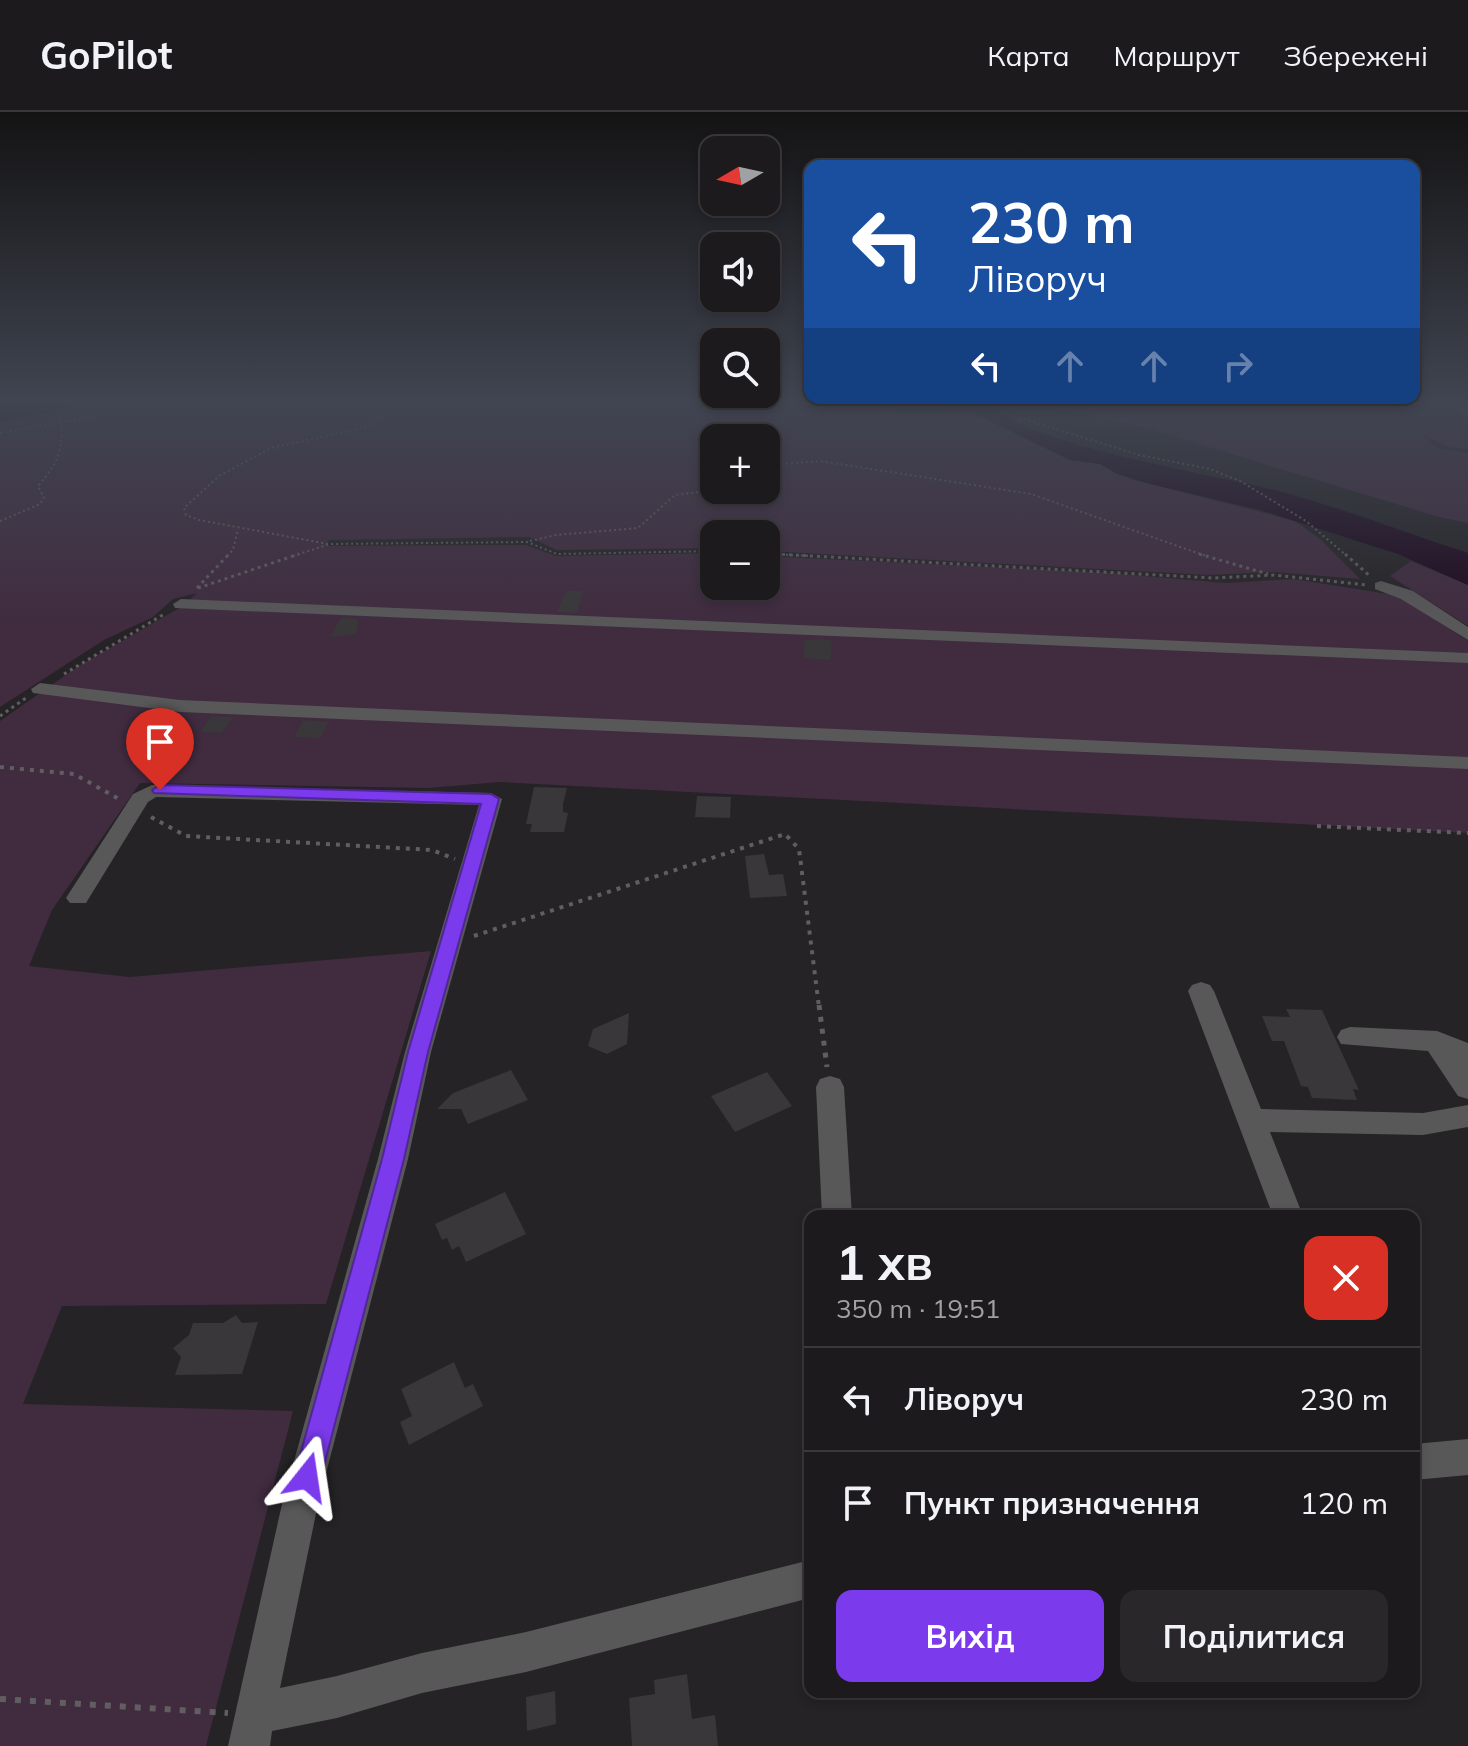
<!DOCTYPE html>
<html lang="uk">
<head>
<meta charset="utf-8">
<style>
  :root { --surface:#1c1a1c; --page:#292729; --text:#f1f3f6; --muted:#a0a1a3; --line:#3a383b; --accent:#7c3aed }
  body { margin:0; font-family:Mulish,sans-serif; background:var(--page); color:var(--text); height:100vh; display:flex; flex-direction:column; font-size:30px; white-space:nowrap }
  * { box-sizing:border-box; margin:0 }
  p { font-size:26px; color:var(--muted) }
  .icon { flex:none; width:44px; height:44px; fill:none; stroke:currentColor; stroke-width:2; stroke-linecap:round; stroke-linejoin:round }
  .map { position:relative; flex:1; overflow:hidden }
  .details { position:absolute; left:804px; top:1098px; width:616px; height:488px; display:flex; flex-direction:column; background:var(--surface); border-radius:16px; box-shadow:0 4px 12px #0003,0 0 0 2px var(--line) }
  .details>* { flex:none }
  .top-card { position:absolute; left:804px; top:48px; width:616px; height:244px; border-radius:16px; box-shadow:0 4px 12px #0003,0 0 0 2px var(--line); background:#1a4fa0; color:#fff; overflow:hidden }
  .needle { width:52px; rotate:261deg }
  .controls { position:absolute; left:700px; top:24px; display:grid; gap:16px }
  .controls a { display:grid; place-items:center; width:80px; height:80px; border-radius:16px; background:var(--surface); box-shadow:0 4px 12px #0003,0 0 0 2px var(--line); font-size:40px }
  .pin { position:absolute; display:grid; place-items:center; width:68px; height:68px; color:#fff; margin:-82px -34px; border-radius:50% 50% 50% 0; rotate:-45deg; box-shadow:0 0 8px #0007 }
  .pin .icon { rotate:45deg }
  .me { position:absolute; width:88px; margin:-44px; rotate:15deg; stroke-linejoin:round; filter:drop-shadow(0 0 6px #0008) }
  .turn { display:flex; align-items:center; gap:28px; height:168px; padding:0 32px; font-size:36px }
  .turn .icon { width:104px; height:104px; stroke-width:2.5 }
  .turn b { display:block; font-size:56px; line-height:68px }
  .lanes { display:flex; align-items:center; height:76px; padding:0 32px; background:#0003; justify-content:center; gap:40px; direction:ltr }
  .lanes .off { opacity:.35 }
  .round { display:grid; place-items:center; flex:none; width:84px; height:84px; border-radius:16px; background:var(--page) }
  .summary { display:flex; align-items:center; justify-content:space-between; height:136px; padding:0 32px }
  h1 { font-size:48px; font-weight:700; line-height:60px }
  .button { display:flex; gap:16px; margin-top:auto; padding:16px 32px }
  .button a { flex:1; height:92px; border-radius:16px; background:var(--accent); color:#fff; font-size:32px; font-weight:700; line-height:92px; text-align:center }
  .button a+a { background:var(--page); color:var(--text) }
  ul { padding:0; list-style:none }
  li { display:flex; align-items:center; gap:24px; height:104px; padding:0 32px; border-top:2px solid var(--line) }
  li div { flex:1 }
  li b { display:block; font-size:30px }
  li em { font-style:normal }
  header { display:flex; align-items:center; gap:48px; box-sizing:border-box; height:112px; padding:0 40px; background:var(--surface); border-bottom:2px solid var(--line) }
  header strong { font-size:38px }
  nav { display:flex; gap:44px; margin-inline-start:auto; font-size:28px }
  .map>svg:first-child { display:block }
  .green { fill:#402b3f; fill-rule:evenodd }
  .water { fill:#1d081d }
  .building { fill:#393739 }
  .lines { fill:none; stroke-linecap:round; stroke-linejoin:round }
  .path-far4 { stroke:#605e60; stroke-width:2; stroke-dasharray:2 3; stroke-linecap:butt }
  .path-far3 { stroke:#605e60; stroke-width:3; stroke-dasharray:3 4; stroke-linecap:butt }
  .path-far2 { stroke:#605e60; stroke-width:4; stroke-dasharray:4 6; stroke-linecap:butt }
  .path-far1 { stroke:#605e60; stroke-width:5; stroke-dasharray:5 7; stroke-linecap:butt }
  .path { stroke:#605e60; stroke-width:6; stroke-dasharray:6 9; stroke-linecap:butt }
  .minor { fill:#595859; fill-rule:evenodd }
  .route { fill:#7c3aed; stroke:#51269a; stroke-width:2 }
</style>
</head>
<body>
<header>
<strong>GoPilot</strong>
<nav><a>Карта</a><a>Маршрут</a><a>Збережені</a></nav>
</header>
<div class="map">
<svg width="1468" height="1634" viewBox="0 0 1468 1634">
  <rect width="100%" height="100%" fill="#252325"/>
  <path class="green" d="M113 289H744L878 294 912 302 967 298 1070 348 1100 352 1131 367 1295 409 1320 427 1360 467 1273 460 1209 463 766 439V422H714V436L557 438 529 425 329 428 326 434 526 433 556 444 714 441V474H766V444L1110 461 1226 471 1294 467 1400 484 1468 529V721L500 670 429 676 140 671 52 798 29 854 130 865 431 839 326 1192 62 1194 23 1292 293 1299 206 1634H0V609L80 553 183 494 197 481 173 487 153 505 104 528 0 595V311ZM714 326H766V378H714Z
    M1059 289H1468V337L1448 335 1423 323 1437 336 1468 341V411L1439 405 1149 317 1052 295Z
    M1411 449 1468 473V514L1390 464Z"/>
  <path class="water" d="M0 289H99L0 309Z
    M949 289H990C1001 329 1236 367 1282 380 1345 397 1406 421 1468 441V473L1398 442 1260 398 1146 371 1117 362 1100 352 1070 348Z"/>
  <path class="building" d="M566 479H583L577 501 557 500Z
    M341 506 357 507V522L330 525Z
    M823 527 832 529 831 548 803 546 805 528Z
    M212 604 234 605 222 621 200 620Z
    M303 608 329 610 320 626 294 625Z
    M534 675 567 676 563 692V700L568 701 564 720H530L532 712H526Z
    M697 684 731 685 730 706 695 705Z
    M764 742 769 763 783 762 787 784 750 786 745 744Z
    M1286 897 1322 898 1359 978 1353 977 1357 988 1312 986 1308 975 1301 974 1284 929H1272L1262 904 1290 905Z
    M629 901 627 932 607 942 588 934 593 917Z
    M511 958 528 988 468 1012 461 997H437L453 981Z
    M767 960 792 994 735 1020 711 984Z
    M505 1080 526 1122 466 1150 459 1134 452 1138 447 1126 442 1128 435 1112Z
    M236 1203 242 1211 258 1210 242 1262 175 1263 181 1245 173 1236 189 1223 193 1211H223Z
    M454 1250 465 1276 473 1272 483 1294 409 1333 400 1310 412 1304 401 1277Z
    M687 1562 692 1607 715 1603 718 1634H632L629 1586 655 1582 654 1568Z
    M555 1579 556 1612 527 1619 526 1585Z"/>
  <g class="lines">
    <path class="path-far4" d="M1014 304 1139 343 1210 357 1240 369 1306 409 1347 444
      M0 321 96 304 157 289
      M766 353 820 349 1031 382 1206 444
      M0 409 40 392 44 386 38 374C59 349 61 343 62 311
      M530 429 556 423 638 416 675 383 714 378
      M328 432 199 408 186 403 184 396 219 364 271 336 363 316 409 289
      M766 442 812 444
      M227 444 233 438 238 417
      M293 444 330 432 527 430 557 442 714 439"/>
    <path class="path-far3" d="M775 442 1213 466 1274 463 1367 473
      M1199 442 1268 462
      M1345 442 1371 465
      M197 476 229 442
      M198 476 299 442
      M64 562 166 501
      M0 604 26 586"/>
    <path class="path-far2" d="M0 655 74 662 119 687
      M151 705 186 724 432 738 455 747
      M1317 714 1468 721
      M474 824 785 722 799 737 819 895"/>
    <path class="path-far1" d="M819 893 827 955"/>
    <path class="path" d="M0 1587 228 1601"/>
    <path class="minor" d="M1447 289H1462L1468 293V303Z
      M1381 469 1413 479 1468 515V528L1401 487 1375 477V471Z
      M181 487 1468 541V551L175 496 173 492Z
      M40 571 180 588 1468 645V657L180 600 33 581 31 577Z
      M152 673 491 681 502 687 431 940 408 1047 318 1392 280 1576 337 1564 422 1541 526 1520 810 1448V1486L526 1560 422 1581 337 1606 272 1619 270 1634H228L282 1392 378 1047 405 940 479 693 156 685 148 690 86 791H70L66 786 133 682Z
      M1201 870 1210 873 1214 879 1261 997 1423 1001 1468 993V1015L1423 1023 1270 1020 1303 1104H1273L1188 879 1192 873Z
      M1350 915 1437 919 1468 931V987L1458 984 1428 939 1341 932 1337 925 1341 918Z
      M830 964 840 967 844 975 852 1104H822L816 975 820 967Z
      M1468 1327V1363L1414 1368V1332Z"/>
  </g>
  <linearGradient id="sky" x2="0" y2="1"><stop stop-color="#141314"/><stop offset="0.56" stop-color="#404551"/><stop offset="1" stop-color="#404551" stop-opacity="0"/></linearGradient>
  <rect width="1468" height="518" fill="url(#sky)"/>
  <path class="route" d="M160 673 491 682 499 687 428 940 404 1047 321 1365 317 1375 307 1379 298 1375 294 1365 382 1047 408 940 481 692 154 681 152 678Z"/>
</svg>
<div class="controls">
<a><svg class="needle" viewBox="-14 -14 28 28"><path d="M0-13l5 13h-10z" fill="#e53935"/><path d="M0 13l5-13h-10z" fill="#a0a1a3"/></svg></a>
<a><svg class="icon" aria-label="sound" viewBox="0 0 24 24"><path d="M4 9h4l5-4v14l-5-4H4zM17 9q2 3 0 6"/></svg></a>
<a><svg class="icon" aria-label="search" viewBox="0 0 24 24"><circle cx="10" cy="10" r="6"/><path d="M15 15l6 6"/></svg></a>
<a>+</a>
<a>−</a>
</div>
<div class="pin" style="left:160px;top:678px;background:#d93025"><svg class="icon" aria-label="arrive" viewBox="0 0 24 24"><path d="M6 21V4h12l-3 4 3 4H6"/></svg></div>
<svg class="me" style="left:307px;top:1365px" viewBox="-20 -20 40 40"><path d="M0-17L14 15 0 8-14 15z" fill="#7c3aed" stroke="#fff" stroke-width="4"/></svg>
<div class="top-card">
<div class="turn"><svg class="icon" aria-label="left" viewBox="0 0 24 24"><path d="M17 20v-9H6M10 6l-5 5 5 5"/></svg><div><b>230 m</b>Ліворуч</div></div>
<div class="lanes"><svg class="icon" aria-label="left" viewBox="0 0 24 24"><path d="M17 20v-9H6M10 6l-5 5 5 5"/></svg><svg class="icon off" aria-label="ahead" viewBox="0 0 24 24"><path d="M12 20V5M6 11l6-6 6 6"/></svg><svg class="icon off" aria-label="ahead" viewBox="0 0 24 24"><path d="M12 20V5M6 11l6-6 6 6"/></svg><svg class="icon off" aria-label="right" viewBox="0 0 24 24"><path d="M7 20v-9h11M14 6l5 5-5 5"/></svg></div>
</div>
<section class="details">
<div class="summary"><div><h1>1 хв</h1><p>350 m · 19:51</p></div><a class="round" style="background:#d93025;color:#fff"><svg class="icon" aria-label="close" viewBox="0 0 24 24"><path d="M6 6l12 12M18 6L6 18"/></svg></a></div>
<ul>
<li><svg class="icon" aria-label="left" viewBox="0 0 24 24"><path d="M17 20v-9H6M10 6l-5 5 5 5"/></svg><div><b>Ліворуч</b></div><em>230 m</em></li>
<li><svg class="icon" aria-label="arrive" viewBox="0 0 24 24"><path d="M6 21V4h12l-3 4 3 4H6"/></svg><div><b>Пункт призначення</b></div><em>120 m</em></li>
</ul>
<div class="button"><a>Вихід</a><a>Поділитися</a></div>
</section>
</div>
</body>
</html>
